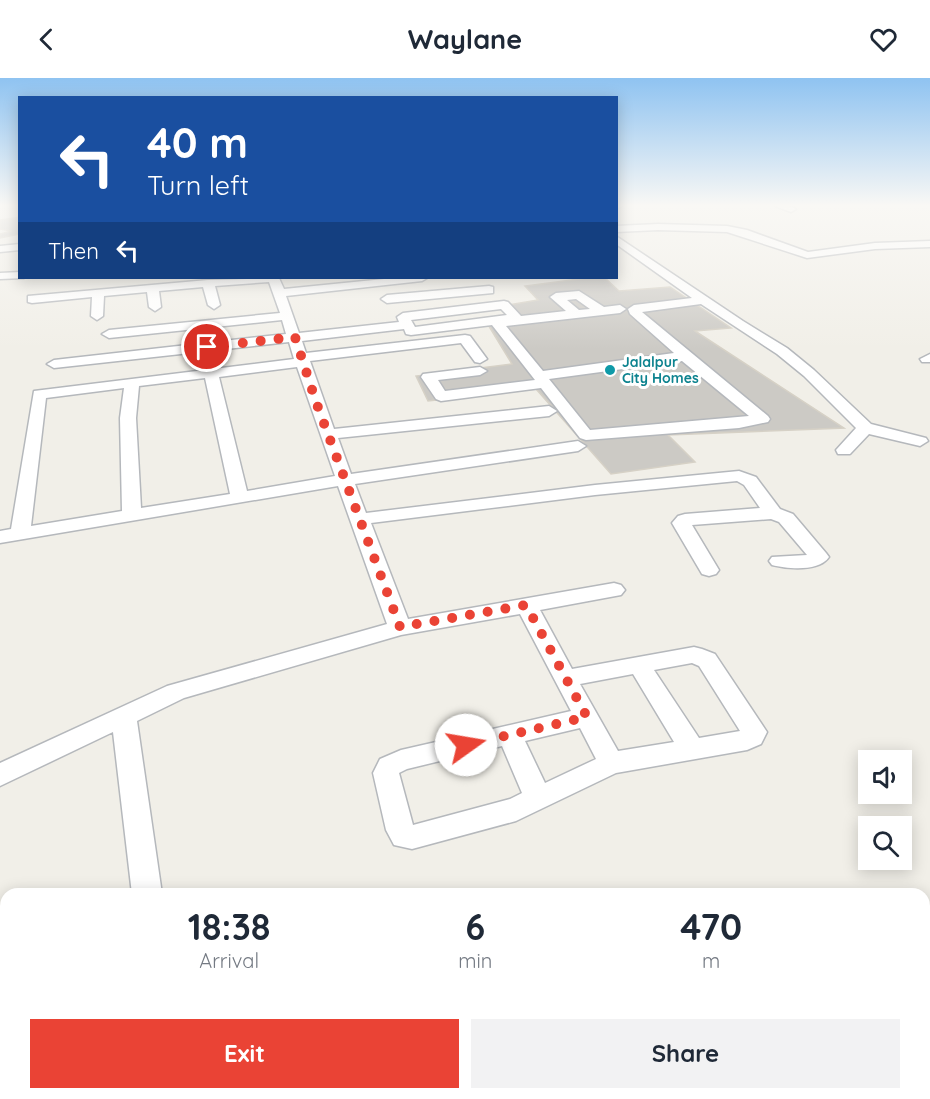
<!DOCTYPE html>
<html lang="en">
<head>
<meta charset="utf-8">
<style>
  :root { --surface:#fff; --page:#f2f2f3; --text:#1f2937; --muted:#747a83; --accent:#ea4335 }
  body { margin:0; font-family:Quicksand,sans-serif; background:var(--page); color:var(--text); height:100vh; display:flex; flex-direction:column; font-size:22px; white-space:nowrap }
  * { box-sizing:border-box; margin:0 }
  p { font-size:20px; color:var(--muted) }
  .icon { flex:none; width:33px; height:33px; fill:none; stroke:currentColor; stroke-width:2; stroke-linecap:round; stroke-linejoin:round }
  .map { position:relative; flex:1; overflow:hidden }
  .side { position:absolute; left:0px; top:810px; width:930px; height:212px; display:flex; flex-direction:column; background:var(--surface); border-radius:18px 18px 0 0; box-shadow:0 3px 15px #0003 }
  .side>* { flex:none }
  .hud { position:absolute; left:18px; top:18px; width:600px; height:183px; border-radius:0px; box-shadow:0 3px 15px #0003; background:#1a4fa0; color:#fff; overflow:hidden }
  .buttons { position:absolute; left:858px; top:672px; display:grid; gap:12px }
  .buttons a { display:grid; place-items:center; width:54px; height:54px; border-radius:0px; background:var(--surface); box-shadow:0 3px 15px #0003; font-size:30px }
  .pin { position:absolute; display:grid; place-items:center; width:51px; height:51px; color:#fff; margin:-26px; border:3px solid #fff; border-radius:50%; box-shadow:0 2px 6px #0007 }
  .me { position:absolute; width:66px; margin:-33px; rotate:77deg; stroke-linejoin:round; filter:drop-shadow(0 0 4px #0008) }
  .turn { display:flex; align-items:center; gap:21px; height:126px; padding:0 30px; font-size:27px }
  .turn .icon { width:78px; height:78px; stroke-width:2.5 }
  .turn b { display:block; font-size:42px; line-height:51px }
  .then { display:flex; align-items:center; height:57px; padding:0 30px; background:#0003; gap:12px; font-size:22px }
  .eta { display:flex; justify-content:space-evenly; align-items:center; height:102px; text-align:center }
  .eta b { font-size:36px; font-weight:700; line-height:42px }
  .cta { display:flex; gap:12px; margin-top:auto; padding:12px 30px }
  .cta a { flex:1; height:69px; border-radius:0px; background:var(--accent); color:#fff; font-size:24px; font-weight:700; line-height:69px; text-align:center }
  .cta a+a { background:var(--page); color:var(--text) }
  header { display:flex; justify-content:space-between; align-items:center; height:78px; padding:0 30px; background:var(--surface); font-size:27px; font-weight:700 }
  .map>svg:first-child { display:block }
  .building { fill:#cccac5; stroke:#d6d1c6; stroke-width:1.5 }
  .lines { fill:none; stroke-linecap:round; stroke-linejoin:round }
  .minor-casing { stroke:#b5b8bc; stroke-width:3 }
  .minor { fill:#fff; fill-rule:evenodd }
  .route { stroke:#ea4335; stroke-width:10; stroke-dasharray:0 18 }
  .culture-dot { fill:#0f9aa8; stroke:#fff; stroke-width:2 }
  .labels { text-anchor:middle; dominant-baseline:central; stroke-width:6; stroke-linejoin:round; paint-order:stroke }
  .far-culture-label { font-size:14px; font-weight:bold; fill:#0d838f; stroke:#fff; text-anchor:start }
</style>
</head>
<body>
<header><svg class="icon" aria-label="back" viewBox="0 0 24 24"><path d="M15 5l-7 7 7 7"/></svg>Waylane<svg class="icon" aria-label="heart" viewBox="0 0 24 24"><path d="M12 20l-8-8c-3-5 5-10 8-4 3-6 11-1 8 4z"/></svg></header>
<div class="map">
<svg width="930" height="1021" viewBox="0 0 930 1021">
  <rect width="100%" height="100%" fill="#f1efe8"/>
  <path class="building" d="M20 139V143L16 146 20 147V156L0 160V156L12 153 0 151V142Z
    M587 200H605L619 213 670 209 731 250 695 253 844 350 668 357 695 384 611 396 536 311 428 323 416 298 512 286 487 245 524 241 508 227 538 222 525 208Z"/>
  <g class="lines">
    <defs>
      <path id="minor" d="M616 128H622L616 131Z
        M775 128H789L796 131 791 134Z
        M658 146 727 148 747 152 808 174 875 165 930 163V169L875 171 807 180 727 154 658 152 616 154V148Z
        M616 158 743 243 787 270 814 292 871 346 926 360 928 363 920 368 869 356 850 376H838L836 372 856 350 804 298 777 276 701 226 642 234 768 338 770 341 768 344 739 350 586 362 580 360 541 310 441 323 436 321 421 299 423 296 480 289 487 293 480 297 438 302 445 313 535 302 492 247 411 257 406 256 404 251 302 263 306 275 465 257 470 258 487 281 480 285 475 284 461 265 310 283 334 351 549 328 557 333 549 338 338 360 351 396 578 363 586 368 578 373 355 406 366 435 595 407 739 393 756 399 780 431 793 436 826 475 829 479C819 494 788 491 772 487L769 483 772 479 807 477 779 444 771 441 692 447 719 492 716 496 709 498 702 496 672 445 678 438 685 436 760 430 744 407 737 403 595 417 371 445 408 541 614 505 621 507 625 512 621 517 540 532 572 591 694 569 702 571 715 576 767 654 761 666 747 672 616 695 516 743 412 771 394 767 386 752 373 695 380 681 401 672 571 633 520 536 401 557 184 620 137 643 162 816H132L113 654 0 708V685L167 608 387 546 338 408 0 465V453L11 451 34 313 294 281 289 264 54 290 47 286 54 282 286 256 282 242 109 260 102 256 109 252 280 235 269 204 215 208 220 227 214 231 208 227 203 209 159 213 161 229 155 233 149 229 147 214 104 218 103 238 97 242 91 238 92 219 32 225 28 224V218L208 202 279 200 284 211 394 200H427L422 203 286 218 299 255 399 244 397 239 403 235 504 223 508 224 521 238 566 233 550 219 556 215 579 213 604 229 620 227 626 231 620 235 506 248 543 293 674 275 630 236 628 231 634 227 692 220 616 166ZM576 221 590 231 579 232 567 222ZM501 231 507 237 415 249 411 242ZM682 283 749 338 590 352 549 301ZM297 289 335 398 247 413 219 299ZM205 300 230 416 141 430 136 340 139 308ZM124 310 120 340 122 433 31 448 46 320ZM692 585 699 588 740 653 699 660 654 592ZM633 596 674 664 618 673 580 606ZM580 650 596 681 545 705 525 663ZM502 668 522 715 510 721 413 747 399 695 407 691Z
        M20 166V172L0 174V168Z
        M20 194V200H24L0 201V195Z
        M489 208 493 209V215L387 225 381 221 387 217Z
        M930 276V284H922L920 281Z"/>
    </defs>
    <use href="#minor" class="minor-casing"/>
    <use href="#minor" class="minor"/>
  </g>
  <linearGradient id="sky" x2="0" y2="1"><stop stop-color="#8fc3f1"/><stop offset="0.47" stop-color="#f9f8f5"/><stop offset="1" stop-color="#f9f8f5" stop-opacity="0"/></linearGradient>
  <rect width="930" height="271" fill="url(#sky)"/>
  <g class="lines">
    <path class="route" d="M207 269 295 259 316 324 400 549 526 527 587 639 466 667"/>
  </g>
  <circle class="culture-dot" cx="610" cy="292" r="6"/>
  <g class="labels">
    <g class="far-culture-label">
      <text x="622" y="284">Jalalpur<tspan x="622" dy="16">City Homes</tspan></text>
    </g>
  </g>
</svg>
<div class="buttons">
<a><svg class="icon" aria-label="sound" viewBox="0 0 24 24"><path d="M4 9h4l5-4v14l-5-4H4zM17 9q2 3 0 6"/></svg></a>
<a><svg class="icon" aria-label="search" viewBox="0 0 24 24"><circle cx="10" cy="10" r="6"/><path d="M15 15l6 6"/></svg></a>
</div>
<div class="pin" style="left:207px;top:269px;background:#d93025"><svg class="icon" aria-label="arrive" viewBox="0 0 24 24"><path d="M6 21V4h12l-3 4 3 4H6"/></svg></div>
<svg class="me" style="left:466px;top:667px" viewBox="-20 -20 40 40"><circle r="19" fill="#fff"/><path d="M0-13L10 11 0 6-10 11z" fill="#ea4335"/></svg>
<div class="hud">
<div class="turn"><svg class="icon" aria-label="left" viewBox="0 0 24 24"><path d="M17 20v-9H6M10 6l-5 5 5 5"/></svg><div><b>40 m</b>Turn left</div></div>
<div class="then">Then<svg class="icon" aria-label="left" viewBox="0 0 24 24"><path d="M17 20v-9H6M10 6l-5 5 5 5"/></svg></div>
</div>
<section class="side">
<div class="eta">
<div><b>18:38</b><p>Arrival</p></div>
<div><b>6</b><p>min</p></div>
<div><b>470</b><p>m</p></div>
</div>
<div class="cta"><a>Exit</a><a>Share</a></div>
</section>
</div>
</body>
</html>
